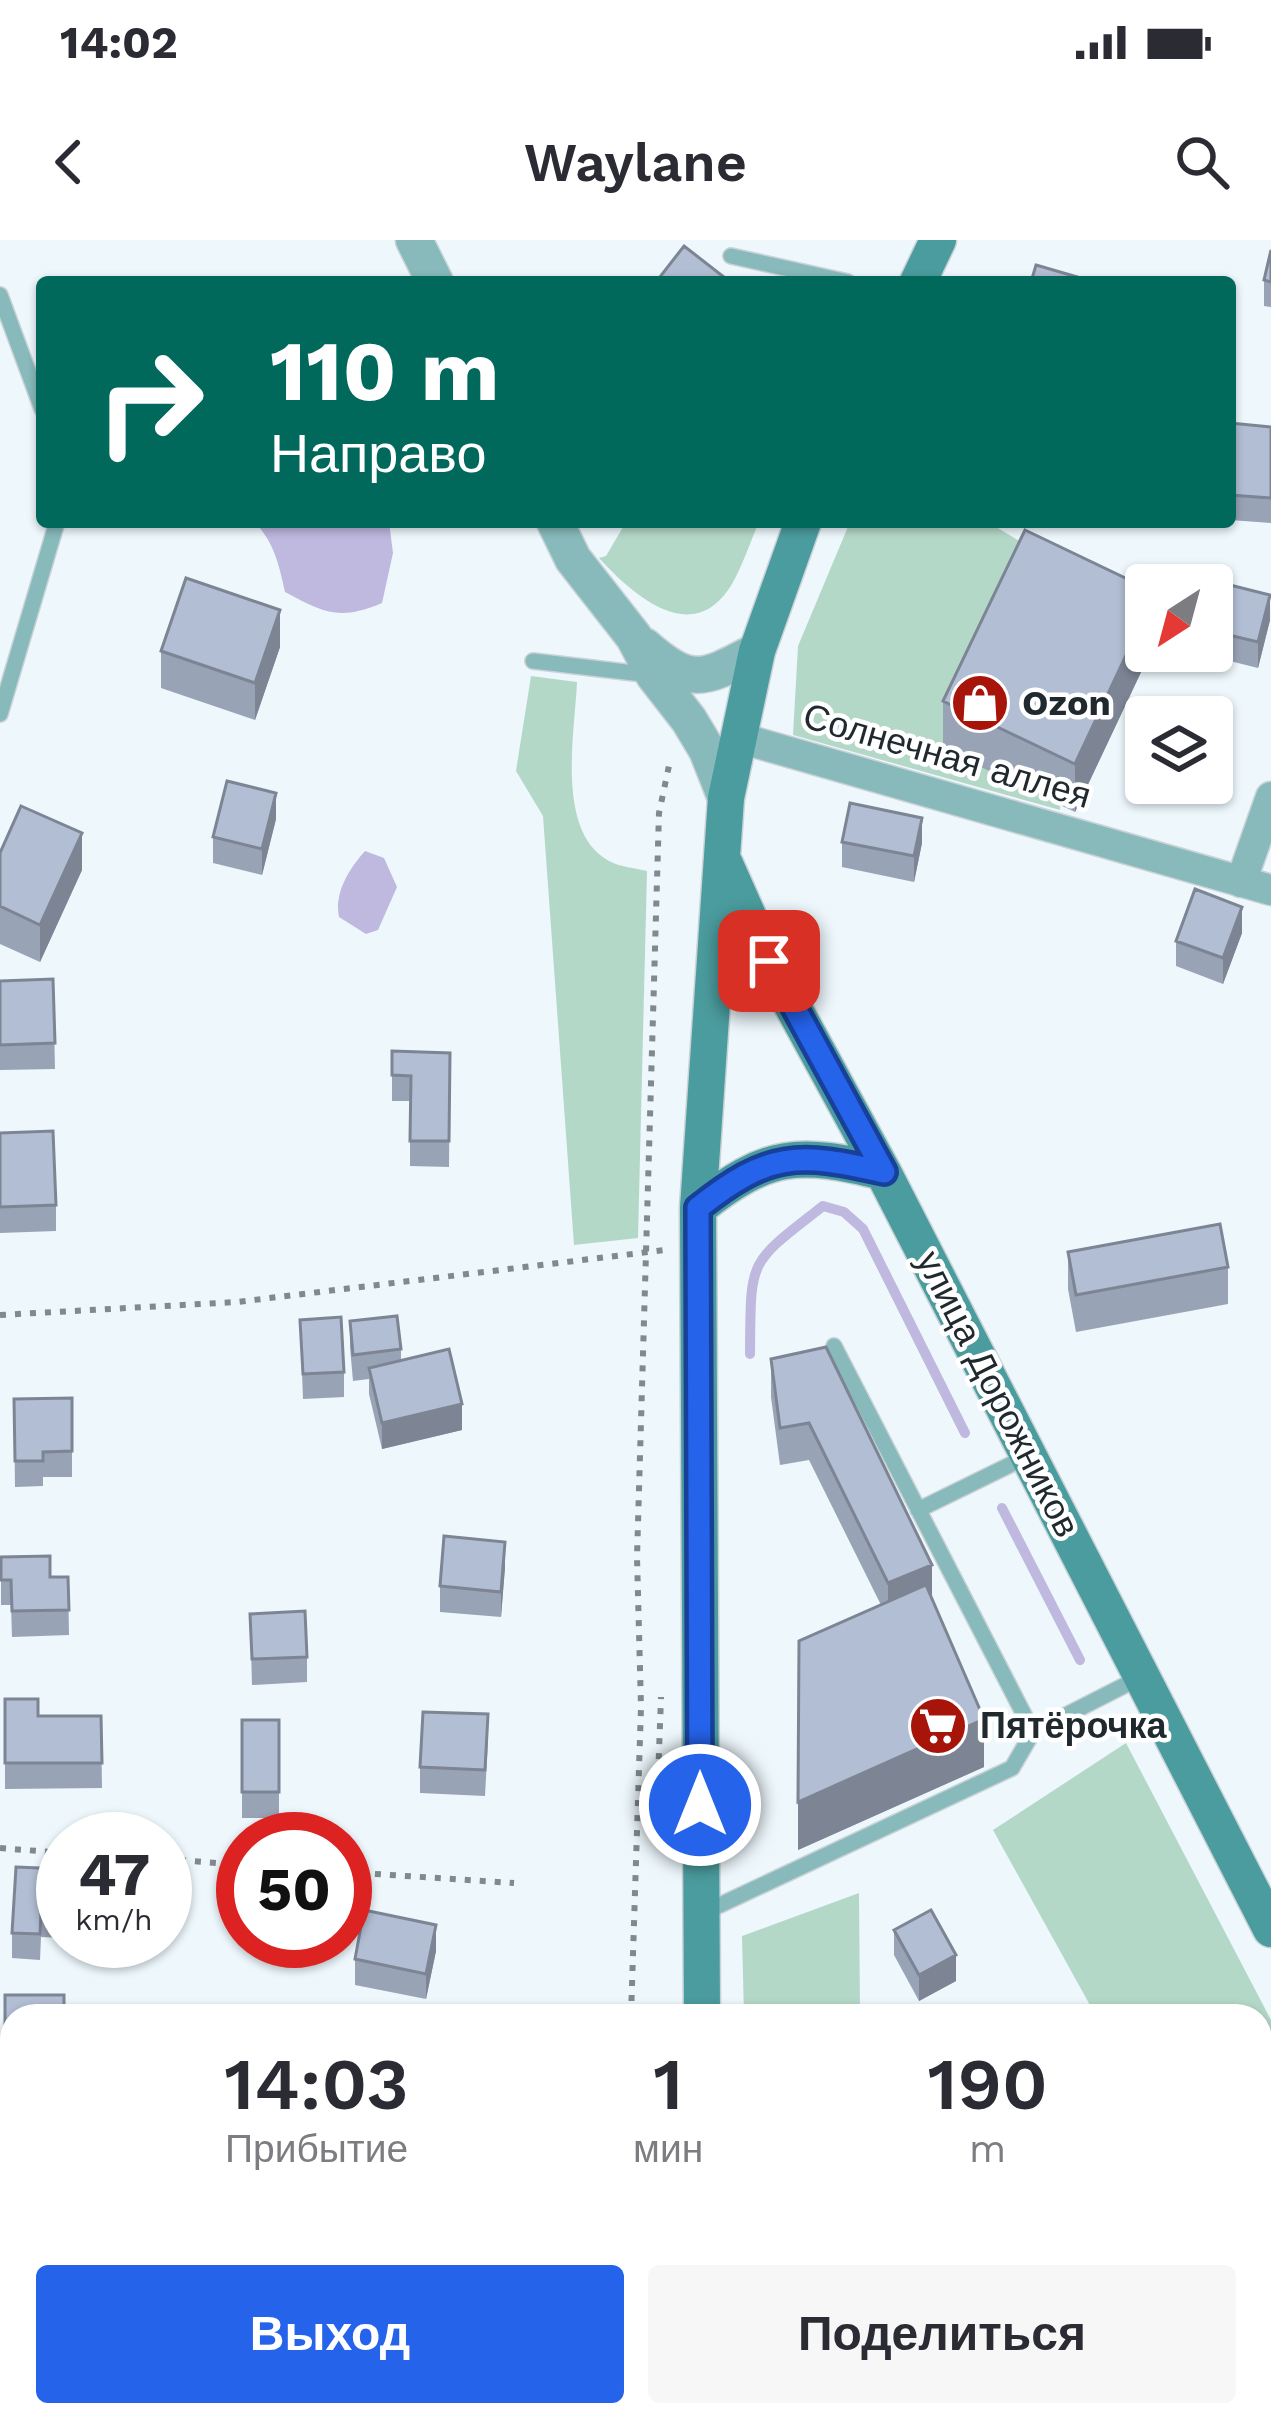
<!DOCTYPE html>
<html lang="ru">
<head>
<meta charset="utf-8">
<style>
  :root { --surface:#fff; --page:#f7f7f7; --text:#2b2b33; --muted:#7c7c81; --accent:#2563eb }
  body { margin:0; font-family:"Work Sans",sans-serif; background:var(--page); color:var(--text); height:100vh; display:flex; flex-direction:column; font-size:45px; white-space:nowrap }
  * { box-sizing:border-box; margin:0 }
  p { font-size:39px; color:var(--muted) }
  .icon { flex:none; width:66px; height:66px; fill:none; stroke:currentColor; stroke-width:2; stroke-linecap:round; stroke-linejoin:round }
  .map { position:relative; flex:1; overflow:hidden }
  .details { position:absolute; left:0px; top:1764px; width:1272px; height:423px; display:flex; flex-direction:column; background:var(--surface); border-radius:36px 36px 0 0; box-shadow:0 3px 9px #0004 }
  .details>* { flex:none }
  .top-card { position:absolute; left:36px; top:36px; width:1200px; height:252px; border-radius:12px; box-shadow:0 3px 9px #0004; background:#00695c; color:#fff; overflow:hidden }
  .needle { width:78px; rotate:216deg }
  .buttons { position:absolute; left:1125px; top:324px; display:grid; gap:24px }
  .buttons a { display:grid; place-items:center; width:108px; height:108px; border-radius:12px; background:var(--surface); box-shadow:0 3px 9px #0004; font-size:60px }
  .speed { position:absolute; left:36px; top:1572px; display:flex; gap:24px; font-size:60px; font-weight:700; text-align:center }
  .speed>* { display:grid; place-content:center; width:156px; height:156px; border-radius:50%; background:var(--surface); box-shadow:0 3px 9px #0004; line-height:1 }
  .speed small { font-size:30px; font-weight:400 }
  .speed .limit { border:18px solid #d22; background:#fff; color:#111 }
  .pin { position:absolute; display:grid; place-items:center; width:102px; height:102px; color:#fff; margin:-51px; border-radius:24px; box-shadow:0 6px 18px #0006 }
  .me { position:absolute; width:132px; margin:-66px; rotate:0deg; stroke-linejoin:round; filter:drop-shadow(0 0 9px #0008) }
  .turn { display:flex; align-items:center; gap:42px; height:252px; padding:0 36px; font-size:54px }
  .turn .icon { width:156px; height:156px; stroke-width:2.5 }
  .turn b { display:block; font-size:84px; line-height:102px }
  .eta { display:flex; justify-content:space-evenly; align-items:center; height:204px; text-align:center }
  .eta b { font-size:72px; font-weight:600; line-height:84px }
  .cta { display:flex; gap:24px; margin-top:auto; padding:24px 36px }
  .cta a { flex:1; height:138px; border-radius:12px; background:var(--accent); color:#fff; font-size:48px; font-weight:600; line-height:138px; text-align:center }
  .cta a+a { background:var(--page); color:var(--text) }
  .status { display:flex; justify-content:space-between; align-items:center; height:84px; padding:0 60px; background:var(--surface); direction:ltr }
  .status svg { height:33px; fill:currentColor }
  header { display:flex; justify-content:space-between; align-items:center; height:156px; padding:0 36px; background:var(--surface); font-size:54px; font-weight:600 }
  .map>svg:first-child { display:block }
  .green { fill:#b4d8c7 }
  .water { fill:#bfb8df }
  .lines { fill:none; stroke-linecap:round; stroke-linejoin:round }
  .stream { stroke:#bfb8df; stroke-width:10 }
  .service-casing { stroke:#c8d2d7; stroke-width:18 }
  .minor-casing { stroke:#c8d2d7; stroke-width:33 }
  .tertiary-casing { stroke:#c8d2d7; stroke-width:39 }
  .secondary-casing { stroke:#c8d2d7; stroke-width:39 }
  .path { stroke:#7f898e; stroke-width:6; stroke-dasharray:6 9; stroke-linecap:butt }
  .service { stroke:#88babb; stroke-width:15 }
  .minor { stroke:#88babb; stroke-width:30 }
  .tertiary { stroke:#88babb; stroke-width:36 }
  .secondary { stroke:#4b9c9e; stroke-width:36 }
  .wall { fill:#99a3b6 }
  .shaded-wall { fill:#7d8594 }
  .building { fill:#b2bed4; stroke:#7d8594; stroke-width:3 }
  .route-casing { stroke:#184099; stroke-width:30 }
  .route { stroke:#2563eb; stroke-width:21 }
  .labels { text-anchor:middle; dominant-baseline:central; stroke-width:9; stroke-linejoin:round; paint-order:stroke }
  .poi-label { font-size:36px; font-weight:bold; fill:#1f292e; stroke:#fff; text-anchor:start }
  .street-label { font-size:36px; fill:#1f292e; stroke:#fff }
</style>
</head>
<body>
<div class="status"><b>14:02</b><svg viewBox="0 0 49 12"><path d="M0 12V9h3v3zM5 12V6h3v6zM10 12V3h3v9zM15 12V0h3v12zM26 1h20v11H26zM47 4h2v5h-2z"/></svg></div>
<header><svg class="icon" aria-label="back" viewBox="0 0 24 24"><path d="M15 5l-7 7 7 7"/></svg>Waylane<svg class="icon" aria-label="search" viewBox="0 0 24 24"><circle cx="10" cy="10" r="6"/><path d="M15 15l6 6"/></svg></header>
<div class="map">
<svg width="1271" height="2186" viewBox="0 0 1271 2186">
  <rect width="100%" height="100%" fill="#edf7fc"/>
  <path class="green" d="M626 282H759C750 302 743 325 732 344 693 409 633 355 599 318L606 316Z
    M850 282H988L1049 319 1062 515 1060 570 793 495 798 406Z
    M531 436 577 442C575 492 555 592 609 621 620 627 635 628 647 631L638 998 574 1005 543 576 516 531Z
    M1126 1503 1271 1780V1892L1260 1906V1776H1096L993 1590Z
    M859 1653 860 1776H744L742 1696Z
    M753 2175H845L844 2186H753Z"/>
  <path class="water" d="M254 282H389L393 313 382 363C339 381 324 373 285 352 279 325 274 301 254 282Z
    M365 611 384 618 397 647 378 690 366 694 339 677C334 653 349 629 365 611Z"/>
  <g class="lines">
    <path class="stream" d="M750 1114C751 1018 747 1025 823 966L844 972 863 989 965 1193
      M1002 1268 1080 1420"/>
    <defs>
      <path id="service" d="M731 16 848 42
        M0 55 42 169
        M533 421 651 435
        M0 474 57 282
        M834 1106 1033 1492 1141 1437
        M918 1270 1026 1217
        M705 1672 1012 1528 1033 1492"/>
      <path id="minor" d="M740 498 1271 650
        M1241 642 1271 557"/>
      <path id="tertiary" d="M414 0 435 42
        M555 282 573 319 634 397 654 435 689 480 707 510 726 558
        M644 406C692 448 704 439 757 411"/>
      <path id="secondary" d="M918 42 938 0
        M725 624 768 721 883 932 1271 1689
        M698 968C768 912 799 911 883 932
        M702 1776 698 968 726 558 757 411 803 282
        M704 2186V2175"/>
    </defs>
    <use href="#service" class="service-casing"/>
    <use href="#minor" class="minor-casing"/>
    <use href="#tertiary" class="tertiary-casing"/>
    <use href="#secondary" class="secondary-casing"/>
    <path class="path" d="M0 1075 237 1062 665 1010
      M656 1594 661 1457
      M0 1608 63 1613
      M165 1619 243 1625
      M345 1632 514 1643
      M631 1776 641 1467 637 1317 659 573 670 521
      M633 2186 634 2175"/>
    <use href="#service" class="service"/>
    <use href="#minor" class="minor"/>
    <use href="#tertiary" class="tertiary"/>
    <use href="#secondary" class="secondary"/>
  </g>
  <path class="wall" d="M1271 10V67L1264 66V40Z
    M1230 183 1271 187V283L1230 280Z
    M1212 367 1270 380 1258 428 1206 415V411H1212Z
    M280 407 255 480 161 448V411Z
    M1146 411H1151L1075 572 943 509V461Z
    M276 579 262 635 213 623V597Z
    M842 602 922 603 914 642 842 627Z
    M0 613 82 630 40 722 0 704Z
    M1242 693 1223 744 1176 726V701Z
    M53 739 55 829 0 830V741Z
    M392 811 450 813 449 927 410 926V861H392Z
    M0 893 56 965V991L0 993Z
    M1068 1012 1228 1027V1064L1076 1092 1068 1049Z
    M300 1080 344 1132V1157L303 1159Z
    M350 1081 401 1109V1120L462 1190 382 1209 369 1154V1139L353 1141 350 1107Z
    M771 1119 932 1358 984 1527 798 1610 881 1365 809 1220 780 1225 771 1157Z
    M72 1158V1237H43V1246L15 1247 14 1159Z
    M1 1317 50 1337H68L69 1395 12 1397 11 1365H1Z
    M505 1327 501 1377 440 1372V1346Z
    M250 1374 307 1417V1442L252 1445Z
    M5 1459 38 1476H101L102 1548 5 1549Z
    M242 1480H279V1578H242Z
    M488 1500 485 1556 420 1553V1527Z
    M63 1629V1698L41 1697 40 1720 12 1718V1693Z
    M894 1690 956 1741 919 1761 894 1715Z
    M436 1711 426 1759 355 1745V1719Z
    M5 1755 12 1776V1847H5Z
    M12 1876V1972L10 1971Z"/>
  <path class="shaded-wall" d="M1270 355V380L1258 428V402Z
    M280 370V407L255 480V443Z
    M1146 373V411H1151L1075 572V524Z
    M276 553V579L262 635V609Z
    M922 578V603L914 642V616Z
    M82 593V630L40 722V685Z
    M1242 667V693L1223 744V718Z
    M462 1164V1190L382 1209V1183Z
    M505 1302V1327L501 1377V1352Z
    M932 1325V1363L888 1381V1343Z
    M984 1479V1527L798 1610V1562Z
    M436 1685V1711L426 1759V1734Z
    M956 1715V1741L919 1761V1735Z"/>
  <path class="building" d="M684 6 729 41V42H656Z
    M1271 10V42L1264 40Z
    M1036 25 1081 38 1080 42H1031Z
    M1230 183 1271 187V258L1230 255Z
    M1025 290 1146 348V373L1075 524 943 461Z
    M186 338 280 370 255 443 161 411Z
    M1218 342 1270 355 1258 402 1212 391V367Z
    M227 541 276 553 262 609 213 597Z
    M850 563 922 578 914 616 842 602Z
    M21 566 82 593 40 685 0 666V613Z
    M1195 649 1242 667 1223 718 1176 701Z
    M53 739 55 803 0 805V741Z
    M392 811 450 813 449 901H410L411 836 392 835Z
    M53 891 56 965 0 967V893Z
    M1220 984 1228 1027 1076 1055 1068 1012Z
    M397 1076 401 1109 353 1115 350 1081Z
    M341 1077 344 1132 303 1134 300 1080Z
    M826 1107 932 1325 888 1343 809 1183 780 1188 771 1119Z
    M449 1109 462 1164 382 1183 369 1128Z
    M72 1158V1211L43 1212V1221H15L14 1159Z
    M444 1296 505 1302 501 1352 440 1346Z
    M50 1316V1337H68L69 1370 12 1371 11 1340H1V1317Z
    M926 1345 984 1479 798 1562 799 1401Z
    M305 1371 307 1417 252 1419 250 1374Z
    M5 1459H38V1476H101L102 1523H5Z
    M423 1472 488 1474 485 1530 420 1527Z
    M242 1480H279V1552H242Z
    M16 1627 63 1629V1673L41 1672 40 1694 12 1693Z
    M364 1670 436 1685 426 1734 355 1719Z
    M931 1670 956 1715 919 1735 894 1690Z
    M5 1755H64V1776H12V1821H5Z
    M12 1876V1934H10Z
    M19 2175H74V2182L61 2181V2186H19Z"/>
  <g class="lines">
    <defs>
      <path id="route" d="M700 1565 698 968C768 912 798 912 884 932L769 721"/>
    </defs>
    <use href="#route" class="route-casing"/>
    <use href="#route" class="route"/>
  </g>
  <defs>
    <symbol id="shop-disc" viewBox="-11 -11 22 22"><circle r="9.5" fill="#a71409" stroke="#fff"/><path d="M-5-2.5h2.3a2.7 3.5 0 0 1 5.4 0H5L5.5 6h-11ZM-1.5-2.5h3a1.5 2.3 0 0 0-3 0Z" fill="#fff"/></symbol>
    <symbol id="supermarket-disc" viewBox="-11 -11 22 22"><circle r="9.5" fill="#a71409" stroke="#fff"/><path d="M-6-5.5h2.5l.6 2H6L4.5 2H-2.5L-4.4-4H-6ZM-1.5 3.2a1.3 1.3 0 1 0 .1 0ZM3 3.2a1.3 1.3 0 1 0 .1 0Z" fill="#fff"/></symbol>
  </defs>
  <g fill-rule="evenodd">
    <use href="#shop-disc" x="947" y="430" width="66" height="66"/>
    <use href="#supermarket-disc" x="905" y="1453" width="66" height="66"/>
  </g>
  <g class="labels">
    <g class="poi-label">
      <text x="1022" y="463">Ozon</text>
      <text x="980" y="1486">Пятёрочка</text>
    </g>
    <g class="street-label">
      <text transform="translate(947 516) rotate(16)">Солнечная аллея</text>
      <text transform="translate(998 1154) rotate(63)">улица Дорожников</text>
    </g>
  </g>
</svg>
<div class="buttons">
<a><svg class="needle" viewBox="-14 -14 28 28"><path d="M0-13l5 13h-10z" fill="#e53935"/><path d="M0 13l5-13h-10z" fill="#7c7c81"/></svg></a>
<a><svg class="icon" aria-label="layers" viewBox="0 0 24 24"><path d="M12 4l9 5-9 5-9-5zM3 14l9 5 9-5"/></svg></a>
</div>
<div class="speed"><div>47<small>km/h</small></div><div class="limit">50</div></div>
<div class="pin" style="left:769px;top:721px;background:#d93025"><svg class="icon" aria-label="arrive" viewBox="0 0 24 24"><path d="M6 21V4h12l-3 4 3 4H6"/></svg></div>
<svg class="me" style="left:700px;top:1565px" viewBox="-20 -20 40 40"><circle r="17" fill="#2563eb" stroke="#fff" stroke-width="3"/><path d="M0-11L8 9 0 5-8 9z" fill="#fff"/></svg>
<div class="top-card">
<div class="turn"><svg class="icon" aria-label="right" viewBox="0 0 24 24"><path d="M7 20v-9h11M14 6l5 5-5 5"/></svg><div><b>110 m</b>Направо</div></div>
</div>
<section class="details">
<div class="eta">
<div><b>14:03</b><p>Прибытие</p></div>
<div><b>1</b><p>мин</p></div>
<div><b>190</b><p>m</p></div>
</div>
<div class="cta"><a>Выход</a><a>Поделиться</a></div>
</section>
</div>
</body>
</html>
